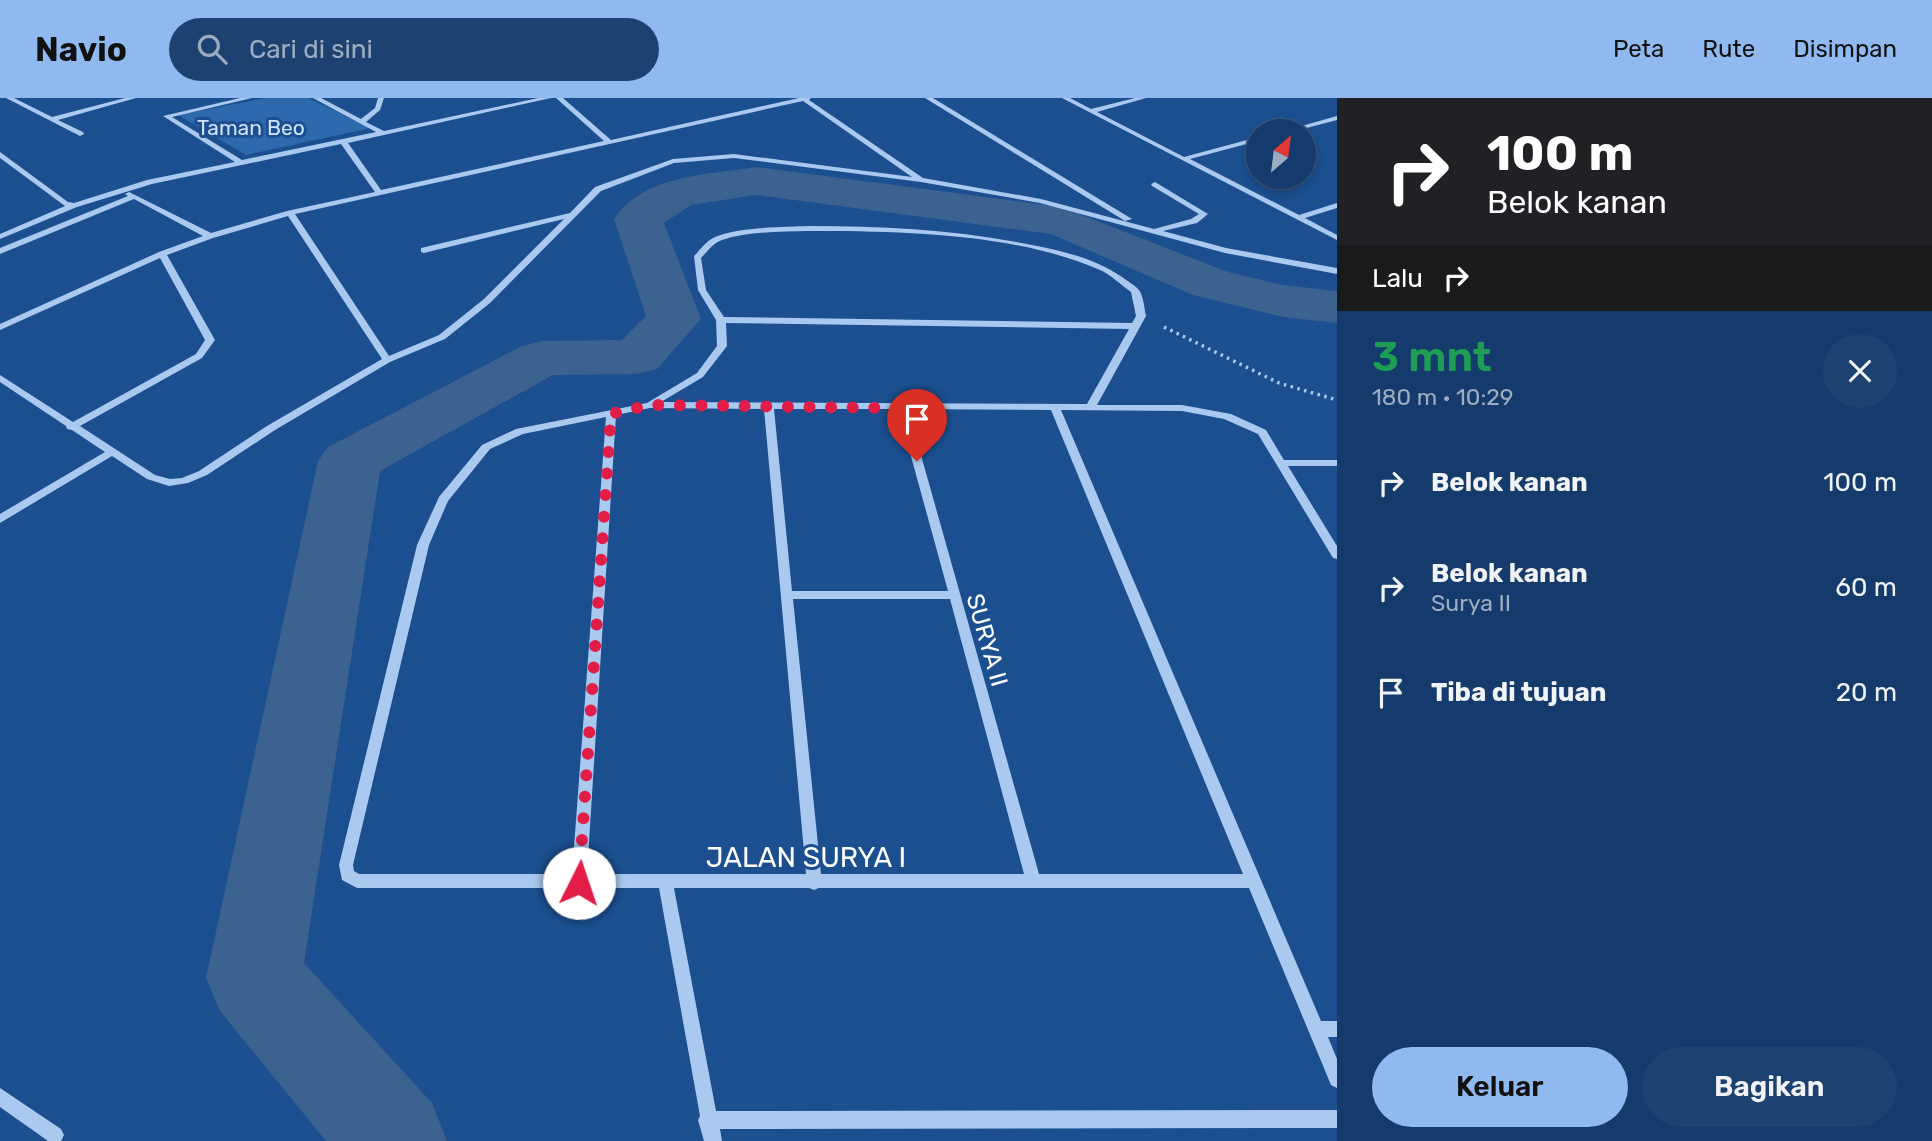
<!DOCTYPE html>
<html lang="id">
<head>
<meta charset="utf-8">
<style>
  :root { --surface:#143b6b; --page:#1d4271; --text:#f1f3f6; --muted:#9dadc1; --line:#33557e; --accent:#90b9f0 }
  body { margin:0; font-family:Rubik,sans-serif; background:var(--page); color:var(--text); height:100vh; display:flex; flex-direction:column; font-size:26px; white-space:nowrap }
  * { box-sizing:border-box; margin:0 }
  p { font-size:23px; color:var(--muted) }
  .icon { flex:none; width:38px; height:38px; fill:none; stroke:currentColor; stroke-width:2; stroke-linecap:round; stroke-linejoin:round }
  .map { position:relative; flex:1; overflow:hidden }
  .panel { display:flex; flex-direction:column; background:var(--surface); width:595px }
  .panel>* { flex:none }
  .guide { background:#202124; color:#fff; overflow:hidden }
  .needle { width:46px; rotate:28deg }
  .buttons { position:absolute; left:1246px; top:21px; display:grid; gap:14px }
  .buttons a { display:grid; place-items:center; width:70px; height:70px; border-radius:50%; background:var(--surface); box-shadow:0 4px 10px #0003,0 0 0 2px var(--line); font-size:35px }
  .pin { position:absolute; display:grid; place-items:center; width:60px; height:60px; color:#fff; margin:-72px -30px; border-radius:50% 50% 50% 0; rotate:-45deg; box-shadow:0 0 7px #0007 }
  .pin .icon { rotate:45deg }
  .me { position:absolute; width:77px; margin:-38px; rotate:4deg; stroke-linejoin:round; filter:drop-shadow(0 0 5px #0008) }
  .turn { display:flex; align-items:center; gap:24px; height:147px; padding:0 35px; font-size:32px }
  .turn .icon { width:91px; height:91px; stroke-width:2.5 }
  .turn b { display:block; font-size:49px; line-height:60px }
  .then { display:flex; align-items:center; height:66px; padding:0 35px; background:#0003; gap:14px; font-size:26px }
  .round { display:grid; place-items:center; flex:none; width:74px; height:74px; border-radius:37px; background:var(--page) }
  .summary { display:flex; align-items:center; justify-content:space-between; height:119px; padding:0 35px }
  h1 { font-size:42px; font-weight:600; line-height:52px; color:#1e9e55 }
  .action { display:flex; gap:14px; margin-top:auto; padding:14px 35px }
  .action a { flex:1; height:80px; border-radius:42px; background:var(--accent); color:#111; font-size:28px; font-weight:600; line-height:80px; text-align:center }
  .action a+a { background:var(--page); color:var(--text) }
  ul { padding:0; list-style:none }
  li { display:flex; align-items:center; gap:21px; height:105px; padding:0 35px }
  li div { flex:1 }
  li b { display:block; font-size:26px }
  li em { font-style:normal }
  header { display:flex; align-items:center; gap:42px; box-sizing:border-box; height:98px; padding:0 35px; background:var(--accent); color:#111 }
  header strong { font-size:33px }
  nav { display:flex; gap:38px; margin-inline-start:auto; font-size:24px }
  .search { width:490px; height:63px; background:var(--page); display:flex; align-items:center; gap:18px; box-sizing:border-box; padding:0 24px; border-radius:38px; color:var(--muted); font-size:26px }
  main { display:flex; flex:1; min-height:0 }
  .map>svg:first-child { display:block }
  .green { fill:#2e69ad }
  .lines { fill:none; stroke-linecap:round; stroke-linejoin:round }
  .river { fill:#3c6290; fill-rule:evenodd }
  .path { stroke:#a9c9ee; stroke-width:3.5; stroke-dasharray:2.5 4.5; stroke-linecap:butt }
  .minor { fill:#a9c9ee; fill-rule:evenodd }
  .route { stroke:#e11d48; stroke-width:12; stroke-dasharray:0 21.6 }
  .labels { text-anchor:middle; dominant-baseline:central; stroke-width:6; stroke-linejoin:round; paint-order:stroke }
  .far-park-label { font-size:21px; fill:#cfe3fa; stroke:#1b4f8f }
  .street-label { font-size:24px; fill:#fff; stroke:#1b4f8f }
  .near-street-label { font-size:28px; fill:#fff; stroke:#1b4f8f }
</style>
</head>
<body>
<header>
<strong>Navio</strong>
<div class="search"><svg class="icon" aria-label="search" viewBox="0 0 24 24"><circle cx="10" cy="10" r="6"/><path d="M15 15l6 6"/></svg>Cari di sini</div>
<nav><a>Peta</a><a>Rute</a><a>Disimpan</a></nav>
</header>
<main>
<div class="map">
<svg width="1337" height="1043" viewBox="0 0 1337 1043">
  <rect width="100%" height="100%" fill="#1b4f8f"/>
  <path class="green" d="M266 0H308L371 30 246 57 178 17Z"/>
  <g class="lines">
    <path class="river" d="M756 69 1061 109 1228 174 1283 187 1337 193V225L1283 219 1193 197 1051 136 756 97 691 107 664 125 701 221 657 271 637 276 553 277 380 373 304 865 432 1005 447 1043H326L220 913 206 880 318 363 328 349 522 248 542 243 622 242 646 218 614 121C645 76 708 77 756 69Z"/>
    <path class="path" d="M1164 229 1279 285 1337 302"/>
    <path class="minor" d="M6 0H14L52 19 125 0H136L58 22 83 34 84 36 80 38Z
      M240 0H252L172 19 242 62 376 34 313 0H321L361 21 375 10 378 0H384L380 12 366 24 384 33 538 0H551L348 45 381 92 604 43 556 0H563L611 42 799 0H811L809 2 923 80 1041 101 1154 131 1191 121 1199 116 1152 88 1151 86 1155 84 1208 116 1197 125 1163 133 1226 150 1337 170V176L1225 155 1040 105 921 84 734 60 674 65 601 93 490 205 445 241 390 264 275 332 207 377 188 385 169 388 147 381 112 358 0 425V416L105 354 72 332 67 331 66 328 0 284V277L73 324 196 256 205 242 160 160 0 232V226L159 154 203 138 134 101 0 156V150L128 98 125 96 129 94 211 135 287 113 375 94 341 46 152 86 77 109 0 141V136L65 108 0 60V54L68 104 74 105 147 82 235 64 163 18ZM803 3 912 79 734 56 673 61 595 89 570 115 421 150V154L424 155 564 121 484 201 439 237 389 258 295 116ZM288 118 382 261 267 328 199 373 182 380 170 381 155 377 80 328 202 260 215 242 167 157 213 140Z
      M925 0H933L1132 121 1125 123Z
      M1062 0H1070L1091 11 1135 0H1146L1097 14 1184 59 1258 39V43L1190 61 1299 117 1337 105V110L1305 120 1337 137V142Z
      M1337 18V22L1295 33H1284Z
      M809 128C884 128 959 132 1032 147 1063 153 1096 161 1122 179 1127 183 1135 187 1139 192 1144 199 1144 210 1146 218L1097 307H1182L1231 316 1266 332 1284 362H1337V368H1288L1337 448V461L1333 460 1258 336 1224 321 1182 313 1061 312 1321 923H1337V939H1328L1337 961V990L1331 987 1249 790H819L814 792 809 790H674L716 1013 1337 1012V1030L720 1031 722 1043H704L698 1022 700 1018 659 790H584L579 792 574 790H357L342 782 339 767 417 447 439 399 482 347 516 331 647 305 697 275 717 248 716 222 698 192 694 158C700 152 706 143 715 139 737 129 784 129 809 128ZM809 133C901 133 1015 135 1100 172 1111 177 1121 187 1131 194L1136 218 1132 225 724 219 706 192 701 160C707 154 713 145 722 142 749 133 781 134 809 133ZM726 225 1129 231 1087 306 661 304 703 279 727 248ZM650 310 764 311 806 776H587L616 317ZM774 311H898L948 493H792ZM908 311 1051 312 1243 776H1039ZM606 319 572 776H359L354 773 353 767 429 447 448 403 490 351 523 336ZM793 501H950L1024 776H821Z
      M0 990 61 1031 64 1037 61 1043H48L0 1009Z"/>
  </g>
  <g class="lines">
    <path class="route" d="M579 785 611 316 650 307 903 310 917 363"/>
  </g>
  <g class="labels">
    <g class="far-park-label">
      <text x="251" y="29">Taman Beo</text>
    </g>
    <g class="street-label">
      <text transform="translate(987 542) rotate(74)">SURYA II</text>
    </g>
    <g class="near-street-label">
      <text x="806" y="759">JALAN SURYA I</text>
    </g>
  </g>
</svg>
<div class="buttons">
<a><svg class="needle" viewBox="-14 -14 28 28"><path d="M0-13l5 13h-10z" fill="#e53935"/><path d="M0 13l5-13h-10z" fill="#9dadc1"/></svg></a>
</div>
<div class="pin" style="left:917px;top:363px;background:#d93025"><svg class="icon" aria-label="arrive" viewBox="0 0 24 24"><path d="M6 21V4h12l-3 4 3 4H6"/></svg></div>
<svg class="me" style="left:579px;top:785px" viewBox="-20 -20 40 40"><circle r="19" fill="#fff"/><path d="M0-13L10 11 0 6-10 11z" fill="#e11d48"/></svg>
</div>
<section class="panel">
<div class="guide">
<div class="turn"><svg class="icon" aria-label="right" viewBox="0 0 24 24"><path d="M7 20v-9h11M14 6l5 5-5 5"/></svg><div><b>100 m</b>Belok kanan</div></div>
<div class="then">Lalu<svg class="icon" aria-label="right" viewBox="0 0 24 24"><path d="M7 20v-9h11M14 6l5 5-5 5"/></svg></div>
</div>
<div class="summary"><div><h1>3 mnt</h1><p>180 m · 10:29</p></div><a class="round"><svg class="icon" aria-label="close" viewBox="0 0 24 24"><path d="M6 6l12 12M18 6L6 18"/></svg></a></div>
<ul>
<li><svg class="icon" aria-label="right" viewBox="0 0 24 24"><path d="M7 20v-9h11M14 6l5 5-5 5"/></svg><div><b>Belok kanan</b></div><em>100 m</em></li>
<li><svg class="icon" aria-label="right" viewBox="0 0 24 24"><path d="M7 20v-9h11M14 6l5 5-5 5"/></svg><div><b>Belok kanan</b><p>Surya II</p></div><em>60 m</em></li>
<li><svg class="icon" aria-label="arrive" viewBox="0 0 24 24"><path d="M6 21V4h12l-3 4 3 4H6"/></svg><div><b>Tiba di tujuan</b></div><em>20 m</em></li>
</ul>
<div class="action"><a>Keluar</a><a>Bagikan</a></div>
</section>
</main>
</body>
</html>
